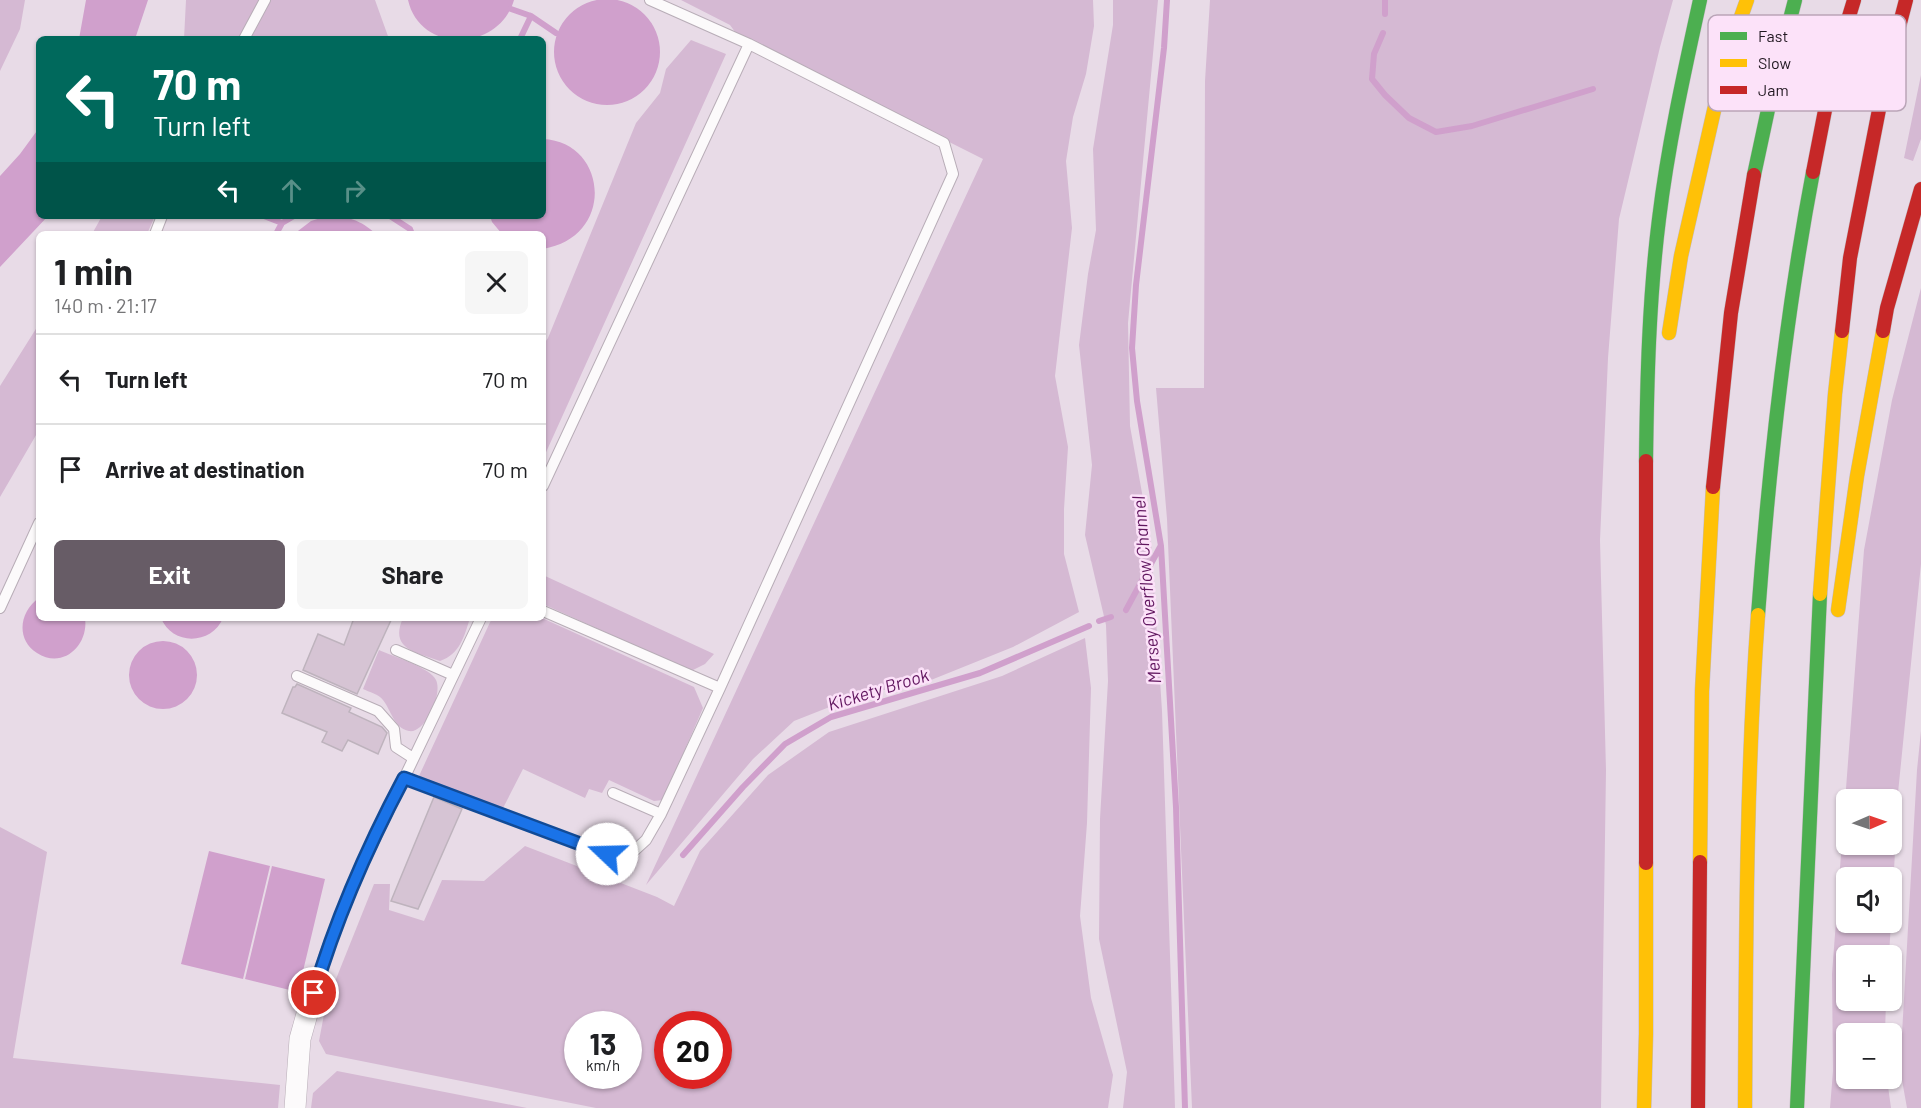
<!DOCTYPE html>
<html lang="en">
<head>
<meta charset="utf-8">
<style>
  :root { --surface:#fff; --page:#f6f6f6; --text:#202124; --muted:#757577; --line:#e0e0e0; --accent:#675c66 }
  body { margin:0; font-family:Barlow,sans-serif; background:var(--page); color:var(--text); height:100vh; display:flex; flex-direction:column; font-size:22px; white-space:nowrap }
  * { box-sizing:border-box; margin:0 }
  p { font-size:20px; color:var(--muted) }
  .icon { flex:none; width:33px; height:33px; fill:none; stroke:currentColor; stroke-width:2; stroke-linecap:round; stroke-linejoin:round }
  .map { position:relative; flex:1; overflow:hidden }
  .sheet { position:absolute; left:36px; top:231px; width:510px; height:390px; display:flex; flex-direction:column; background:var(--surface); border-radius:9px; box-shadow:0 2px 4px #0004 }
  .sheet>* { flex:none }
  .banner { position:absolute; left:36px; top:36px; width:510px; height:183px; border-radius:9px; box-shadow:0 2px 4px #0004; background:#00695c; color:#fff; overflow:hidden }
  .needle { width:39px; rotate:88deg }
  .fabs { position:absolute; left:1836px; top:789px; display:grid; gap:12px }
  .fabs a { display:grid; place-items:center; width:66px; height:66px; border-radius:9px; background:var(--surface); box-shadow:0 2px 4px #0004; font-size:30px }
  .speed { position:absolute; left:564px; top:1011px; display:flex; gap:12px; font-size:30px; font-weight:700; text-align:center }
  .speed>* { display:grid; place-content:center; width:78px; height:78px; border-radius:50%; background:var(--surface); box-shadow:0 2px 4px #0004; line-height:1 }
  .speed small { font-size:15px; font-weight:400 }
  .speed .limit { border:9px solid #d22; background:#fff; color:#111 }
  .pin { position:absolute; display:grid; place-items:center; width:51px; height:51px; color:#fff; margin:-26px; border:3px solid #fff; border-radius:50%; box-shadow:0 2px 6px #0007 }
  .me { position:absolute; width:66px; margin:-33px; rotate:291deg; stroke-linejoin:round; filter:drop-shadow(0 0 4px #0008) }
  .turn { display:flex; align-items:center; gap:21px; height:126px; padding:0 18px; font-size:27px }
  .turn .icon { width:78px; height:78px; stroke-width:2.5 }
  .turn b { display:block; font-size:42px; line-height:51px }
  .lanes { display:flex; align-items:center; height:57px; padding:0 18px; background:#0003; justify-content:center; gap:30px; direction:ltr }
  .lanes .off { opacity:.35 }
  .round { display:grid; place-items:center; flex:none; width:63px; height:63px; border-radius:9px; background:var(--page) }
  .overview { display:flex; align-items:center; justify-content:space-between; height:102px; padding:0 18px }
  h1 { font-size:36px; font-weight:700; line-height:45px }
  .action { display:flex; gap:12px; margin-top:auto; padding:12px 18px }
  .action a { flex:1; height:69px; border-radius:9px; background:var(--accent); color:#fff; font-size:24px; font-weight:700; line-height:69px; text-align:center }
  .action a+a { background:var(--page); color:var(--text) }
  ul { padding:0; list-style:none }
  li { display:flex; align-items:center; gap:18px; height:90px; padding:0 18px; border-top:2px solid var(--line) }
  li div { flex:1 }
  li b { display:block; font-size:22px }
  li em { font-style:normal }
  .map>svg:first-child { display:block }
  .green { fill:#d5b9d3; fill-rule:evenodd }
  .water { fill:#d0a0cc }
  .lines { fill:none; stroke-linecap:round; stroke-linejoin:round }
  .stream { stroke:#d0a0cc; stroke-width:6 }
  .building { fill:#d6c4d4; stroke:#beb3bd; stroke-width:1.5 }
  .lane-casing { stroke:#b8adb7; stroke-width:12 }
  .street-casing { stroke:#b8adb7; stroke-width:22 }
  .fast-casing { stroke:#c2bbc1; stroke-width:15 }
  .slow-casing { stroke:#c2bbc1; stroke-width:15 }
  .jam-casing { stroke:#c2bbc1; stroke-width:15 }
  .lane { stroke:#fcfafb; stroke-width:10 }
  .street { stroke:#fcfafb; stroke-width:21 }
  .fast { stroke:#4caf50; stroke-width:14 }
  .slow { stroke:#ffc107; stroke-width:14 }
  .jam { stroke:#c62828; stroke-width:14 }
  .route-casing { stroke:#114b97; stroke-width:15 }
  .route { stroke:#1a73e8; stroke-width:10 }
  .labels { text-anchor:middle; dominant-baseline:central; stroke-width:5; stroke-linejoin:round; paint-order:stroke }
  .water-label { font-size:18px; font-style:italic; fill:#61165f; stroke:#fce2f9 }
  .key { fill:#fce2f9; stroke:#baa5b8; stroke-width:1.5 }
  .key-label { font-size:16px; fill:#211821 }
</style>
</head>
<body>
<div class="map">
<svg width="1921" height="1108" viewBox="0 0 1921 1108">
  <rect width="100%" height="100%" fill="#e8dbe7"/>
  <path class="green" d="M0 0H25L20 29 0 71Z
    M186 0H260L239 39H184Z
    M269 0H375L389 39H249Z
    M681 0H1093L1094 26 1086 74 1073 117 1066 161 1072 228 1055 376 1068 447 1064 509V554L1079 612 1013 647 931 680 860 695 794 721 753 759 646 885 983 159 738 36 730 25Z
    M1113 0H1158L1128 323 1130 426 1151 543 1162 711 1175 1108H1123L1127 1072 1099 939 1100 819 1108 681 1106 625 1085 535 1092 465 1079 345 1088 274 1096 230 1093 149 1113 25Z
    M1210 0H1673L1660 47 1619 219 1608 358 1600 540 1606 770 1601 1108H1192L1167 519 1156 388H1204L1205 81Z
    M691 40 726 54 543 459V345L548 338 636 123 660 93 666 69Z
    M1921 75V139L1913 161 1904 158Z
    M102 216H155L147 234H92Z
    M1921 288V564L1898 793 1892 909V878H1846V922L1891 923 1889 955 1846 956V1000L1886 1001 1885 1033 1846 1034V1078L1887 1079 1891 1108H1830L1833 1071 1832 974 1864 550 1892 400ZM1846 800H1892V844H1846Z
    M39 324V430L0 497V386Z
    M543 575 714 654 705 664 691 671 543 604Z
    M403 618H470C464 637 460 654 440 661 416 652 389 649 403 618Z
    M492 618H542L694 687 703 708 663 800 654 801 609 780 602 793 589 789 585 798 523 769 502 810 419 776Z
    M1085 638 1091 688 1087 823 1080 916 1091 998 1113 1075 1108 1108H596L326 1054 319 1041 326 1004 374 884H390L389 910 424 921 442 880 484 881 525 846 657 897 674 906 700 851 768 775 829 732 1002 676ZM578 1024H628V1076H578ZM718 1024V1076H668V1024Z
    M379 650C392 656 431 668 436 680 443 694 425 734 409 731 394 728 391 710 383 700 379 694 369 692 363 689Z
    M1921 731V1108H1907L1900 1069 1917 770Z
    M0 827 47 852 13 1058 280 1085 278 1108H0Z
    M337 1071 527 1108H311L313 1093Z"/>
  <path class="water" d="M554 52a53 53 0 1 1 106 0a53 53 0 1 1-106 0Z
    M86 0H148L135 39H79Z
    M408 0H514C499 52 420 54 408 0Z
    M39 128V216H48L0 267V176L20 154Z
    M543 139C608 142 616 237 543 249V234H502L492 222 490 216H543Z
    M327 216C347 216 361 220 376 234H294L311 221Z
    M39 598V618H85C89 645 63 670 37 653 15 639 20 611 39 598Z
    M161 618H223C212 645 172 646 161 618Z
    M129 675a34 34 0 1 1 68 0a34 34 0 1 1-68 0Z
    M209 851 270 866 243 979 181 964Z
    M272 866 325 879 298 992 245 979Z"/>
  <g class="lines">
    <path class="stream" d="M1167 0 1164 48 1136 285 1132 348 1137 401 1161 546 1176 807 1185 1108
      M511 9 531 16 556 33
      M1385 14V0
      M1383 33 1374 54 1372 79 1385 95 1409 118 1436 132 1472 126 1593 89
      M520 39 531 16
      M264 216 282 223 294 216
      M390 216 410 229 412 234
      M276 234 282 223
      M1126 610 1160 547
      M1099 621 1111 617
      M683 855 743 787 785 744 831 717 980 673 1089 626"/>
  </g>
  <path class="building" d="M354 618H392L357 694 303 670 318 634 344 645Z
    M297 684 351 708 349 712 382 727 387 733 378 754 348 740 342 751 322 742 327 732 282 713 293 687H295Z
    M434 797 462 809 418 909 391 901Z"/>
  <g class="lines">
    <defs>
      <path id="lane" d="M244 39 265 0
        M155 234 162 216
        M543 486 749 44
        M0 608 39 523
        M543 611 720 688
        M396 650 453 675
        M297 676 378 711 394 729 396 747 413 758
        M404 778 607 854 625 853 635 850 646 840 661 814 720 688 953 174 944 143 749 44 650 0
        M613 793 661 814
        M309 1007 325 954 349 893 481 618"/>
      <path id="street" d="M295 1108 300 1039 309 1007"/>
      <path id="fast" d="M1754 175 1775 77 1795 0
        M1646 461C1647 380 1649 299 1659 219 1668 145 1684 73 1700 0
        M1758 615C1769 466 1785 319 1813 172
        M1797 1108 1820 594"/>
      <path id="slow" d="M1669 333 1681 256 1725 62 1747 0
        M1820 594 1835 394 1842 331
        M1838 610 1857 476 1883 331
        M1700 862 1702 691 1713 487
        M1644 1108 1646 1034V863
        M1745 1108C1746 944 1746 779 1758 615"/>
      <path id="jam" d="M1813 172 1833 69 1854 0
        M1842 331 1850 258 1884 84 1906 0
        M1883 331 1887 308 1921 189
        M1646 461V863
        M1713 487 1731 313 1754 175
        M1698 1108 1700 862"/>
    </defs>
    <use href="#lane" class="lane-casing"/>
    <use href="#street" class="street-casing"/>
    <use href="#fast" class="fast-casing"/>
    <use href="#slow" class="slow-casing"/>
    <use href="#jam" class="jam-casing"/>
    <use href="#lane" class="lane"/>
    <use href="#street" class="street"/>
    <use href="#fast" class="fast"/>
    <use href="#slow" class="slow"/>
    <use href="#jam" class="jam"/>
  </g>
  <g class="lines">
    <defs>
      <path id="route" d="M314 993C336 918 368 846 404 778L607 854"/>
    </defs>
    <use href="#route" class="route-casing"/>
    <use href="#route" class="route"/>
  </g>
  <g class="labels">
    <g class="water-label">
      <text transform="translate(1146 590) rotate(-95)">Mersey Overflow Channel</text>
      <text transform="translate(878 689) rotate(-17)">Kickety Brook</text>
    </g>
  </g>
  <rect x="1708" y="15" width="198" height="96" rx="9" class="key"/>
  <rect x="1720" y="32" width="27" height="8" fill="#4caf50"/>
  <rect x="1720" y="59" width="27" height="8" fill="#ffc107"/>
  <rect x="1720" y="86" width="27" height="8" fill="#c62828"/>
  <g class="key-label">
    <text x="1758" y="42">Fast</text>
    <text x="1758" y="69">Slow</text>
    <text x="1758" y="96">Jam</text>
  </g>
</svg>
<div class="fabs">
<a><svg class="needle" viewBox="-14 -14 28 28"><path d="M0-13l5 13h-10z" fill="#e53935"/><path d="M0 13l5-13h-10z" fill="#757577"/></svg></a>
<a><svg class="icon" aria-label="sound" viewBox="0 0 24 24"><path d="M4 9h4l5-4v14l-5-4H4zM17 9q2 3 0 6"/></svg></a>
<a>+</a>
<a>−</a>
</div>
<div class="speed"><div>13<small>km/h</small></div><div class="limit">20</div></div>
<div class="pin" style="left:314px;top:993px;background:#d93025"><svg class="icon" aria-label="arrive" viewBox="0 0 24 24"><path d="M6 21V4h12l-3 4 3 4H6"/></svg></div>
<svg class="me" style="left:607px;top:854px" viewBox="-20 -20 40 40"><circle r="19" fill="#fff"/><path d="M0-13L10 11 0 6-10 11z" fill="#1a73e8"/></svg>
<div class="banner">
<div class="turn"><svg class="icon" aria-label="left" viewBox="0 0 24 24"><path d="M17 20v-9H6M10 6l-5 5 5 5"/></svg><div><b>70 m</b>Turn left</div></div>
<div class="lanes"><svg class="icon" aria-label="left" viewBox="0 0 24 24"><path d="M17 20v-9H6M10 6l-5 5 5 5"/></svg><svg class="icon off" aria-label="ahead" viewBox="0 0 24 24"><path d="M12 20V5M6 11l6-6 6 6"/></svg><svg class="icon off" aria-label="right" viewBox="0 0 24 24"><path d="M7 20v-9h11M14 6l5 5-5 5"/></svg></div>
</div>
<section class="sheet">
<div class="overview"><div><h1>1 min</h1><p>140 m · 21:17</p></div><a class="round"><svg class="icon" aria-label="close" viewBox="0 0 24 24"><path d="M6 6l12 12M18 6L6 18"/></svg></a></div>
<ul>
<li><svg class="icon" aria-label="left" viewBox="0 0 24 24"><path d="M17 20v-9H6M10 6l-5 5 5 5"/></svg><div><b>Turn left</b></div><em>70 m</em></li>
<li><svg class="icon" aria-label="arrive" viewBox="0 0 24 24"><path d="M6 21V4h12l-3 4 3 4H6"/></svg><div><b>Arrive at destination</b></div><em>70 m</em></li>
</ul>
<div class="action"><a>Exit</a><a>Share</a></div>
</section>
</div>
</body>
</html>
